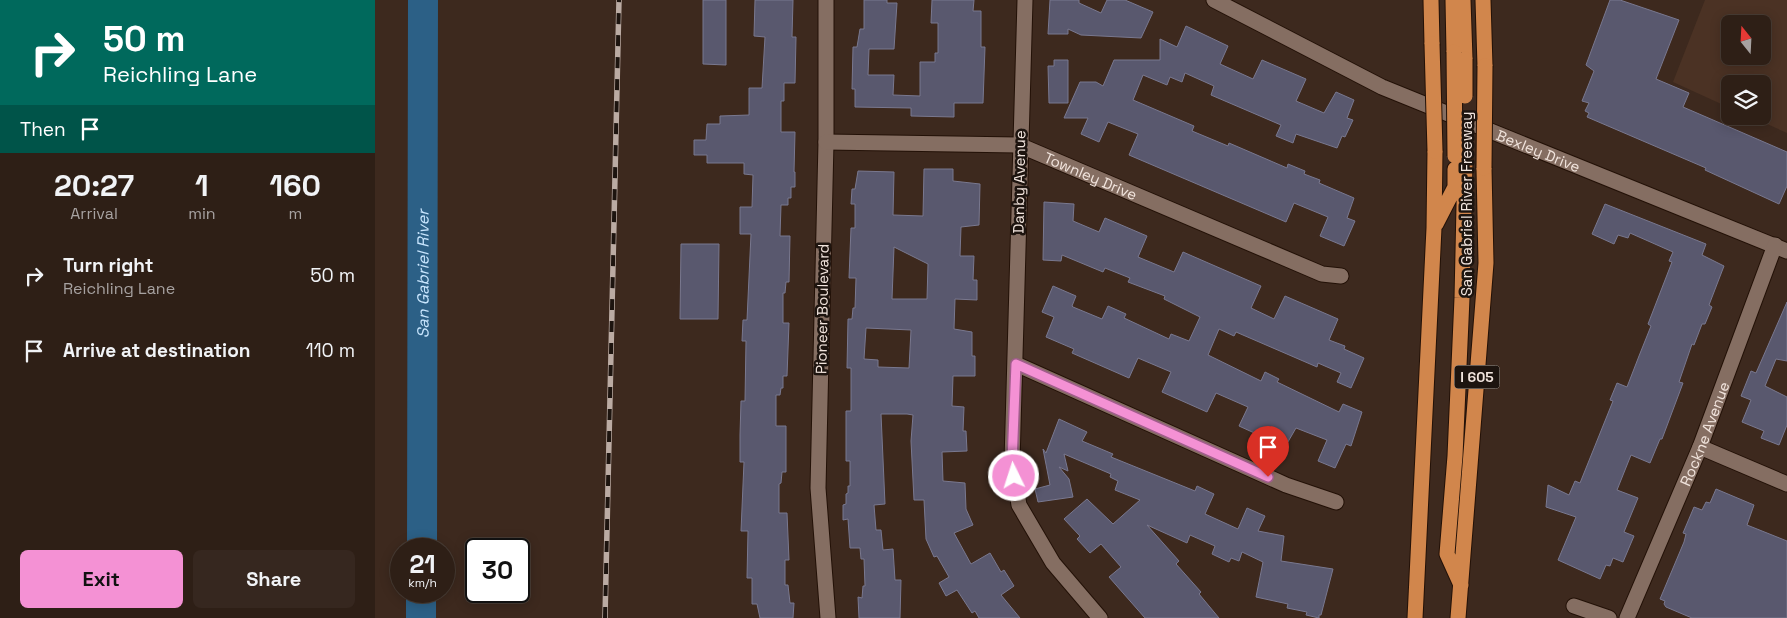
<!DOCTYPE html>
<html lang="en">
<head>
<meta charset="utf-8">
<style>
  :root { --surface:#2e1f16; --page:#36271f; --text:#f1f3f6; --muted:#a7a2a1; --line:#493d35; --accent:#f491d4 }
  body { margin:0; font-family:"Space Grotesk",sans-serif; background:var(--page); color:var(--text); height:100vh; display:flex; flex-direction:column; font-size:19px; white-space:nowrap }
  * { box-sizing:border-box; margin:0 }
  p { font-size:16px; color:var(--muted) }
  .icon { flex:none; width:28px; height:28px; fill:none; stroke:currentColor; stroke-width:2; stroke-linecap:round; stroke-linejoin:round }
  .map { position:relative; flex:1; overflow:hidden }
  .side { display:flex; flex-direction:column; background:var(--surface); width:375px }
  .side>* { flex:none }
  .guide { background:#00695c; color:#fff; overflow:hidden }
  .needle { width:32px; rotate:342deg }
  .fabs { position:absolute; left:1346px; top:15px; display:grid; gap:10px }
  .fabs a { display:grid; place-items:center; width:50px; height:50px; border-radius:8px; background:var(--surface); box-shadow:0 2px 12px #0003,0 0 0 1px var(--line); font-size:25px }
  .speed { position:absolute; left:15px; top:538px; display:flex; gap:10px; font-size:25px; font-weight:700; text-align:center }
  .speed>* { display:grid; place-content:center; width:65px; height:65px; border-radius:50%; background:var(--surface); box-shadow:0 2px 12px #0003,0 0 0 1px var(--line); line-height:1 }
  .speed small { font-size:12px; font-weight:400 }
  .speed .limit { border:2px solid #111; border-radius:8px; background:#fff; color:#111 }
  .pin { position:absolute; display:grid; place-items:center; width:42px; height:42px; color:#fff; margin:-51px -21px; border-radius:50% 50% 50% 0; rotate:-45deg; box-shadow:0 0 5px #0007 }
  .pin .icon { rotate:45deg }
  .me { position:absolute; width:55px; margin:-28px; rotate:356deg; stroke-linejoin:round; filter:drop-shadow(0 0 4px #0008) }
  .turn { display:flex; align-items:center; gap:18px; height:105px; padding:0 20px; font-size:22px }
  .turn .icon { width:65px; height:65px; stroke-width:2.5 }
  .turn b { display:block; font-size:35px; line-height:42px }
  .then { display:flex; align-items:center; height:48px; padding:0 20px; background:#0003; gap:10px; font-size:19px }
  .eta { display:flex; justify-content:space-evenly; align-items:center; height:85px; text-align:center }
  .eta b { font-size:30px; font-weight:700; line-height:35px }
  .primary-button { display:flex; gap:10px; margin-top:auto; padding:10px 20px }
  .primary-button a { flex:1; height:58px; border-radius:8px; background:var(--accent); color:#111; font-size:20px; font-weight:700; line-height:58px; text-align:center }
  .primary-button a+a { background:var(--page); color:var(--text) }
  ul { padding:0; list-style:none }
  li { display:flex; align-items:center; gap:15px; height:75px; padding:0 20px }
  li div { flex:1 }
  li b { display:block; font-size:19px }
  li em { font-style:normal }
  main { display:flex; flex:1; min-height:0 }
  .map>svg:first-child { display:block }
  .built { fill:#4b3224; fill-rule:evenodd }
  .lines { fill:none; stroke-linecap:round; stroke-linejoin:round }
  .river { stroke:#2c6086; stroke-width:30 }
  .building { fill:#59586e; stroke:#79788f; fill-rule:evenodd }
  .street-casing { stroke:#231107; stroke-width:17 }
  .highway-casing { stroke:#231107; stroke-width:17 }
  .street { stroke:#856e62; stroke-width:15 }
  .highway { stroke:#d1864c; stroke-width:15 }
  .rail-casing { stroke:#bbaba3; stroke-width:5.5 }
  .rail { stroke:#1d140f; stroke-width:4; stroke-dasharray:11; stroke-linecap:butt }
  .highway-bridge-casing { stroke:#231107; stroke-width:17; stroke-linecap:butt }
  .highway-bridge { stroke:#d1864c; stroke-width:15 }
  .route-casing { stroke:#9f5e8a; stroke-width:12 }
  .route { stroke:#f491d4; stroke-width:9 }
  .labels { text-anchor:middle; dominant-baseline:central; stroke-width:5; stroke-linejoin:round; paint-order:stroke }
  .shield { fill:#1d140f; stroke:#b1a69f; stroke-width:1 }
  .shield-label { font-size:14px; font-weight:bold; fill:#f1e4dd }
  .street-label { font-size:15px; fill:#f1e4dd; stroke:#1d140f }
  .water-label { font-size:16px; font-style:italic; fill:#c9e6fe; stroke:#1d140f }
</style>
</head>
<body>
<main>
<section class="side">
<div class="guide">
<div class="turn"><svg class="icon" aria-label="right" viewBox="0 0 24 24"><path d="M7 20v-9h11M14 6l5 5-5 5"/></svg><div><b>50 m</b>Reichling Lane</div></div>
<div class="then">Then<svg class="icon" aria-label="arrive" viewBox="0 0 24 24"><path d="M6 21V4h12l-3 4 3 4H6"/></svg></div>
</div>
<div class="eta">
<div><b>20:27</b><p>Arrival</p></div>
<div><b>1</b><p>min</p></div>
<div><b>160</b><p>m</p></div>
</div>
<ul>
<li><svg class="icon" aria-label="right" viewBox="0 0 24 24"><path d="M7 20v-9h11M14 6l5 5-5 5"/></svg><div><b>Turn right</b><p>Reichling Lane</p></div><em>50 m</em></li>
<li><svg class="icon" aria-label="arrive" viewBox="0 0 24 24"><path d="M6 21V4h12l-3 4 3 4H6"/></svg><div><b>Arrive at destination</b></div><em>110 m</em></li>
</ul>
<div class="primary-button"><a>Exit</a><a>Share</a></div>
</section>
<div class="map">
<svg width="1412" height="618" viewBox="0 0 1412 618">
  <rect width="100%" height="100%" fill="#3d291e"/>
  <path class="built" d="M1330 0H1412V133L1374 116H1388V84H1355V108L1298 82ZM1355 24H1388V56H1355Z"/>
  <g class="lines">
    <g class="river">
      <path id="s1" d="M47 549 48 0"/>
      <path d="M46 618V591"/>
    </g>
  </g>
  <path class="building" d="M328 0H351V65L328 64Z
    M380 0H418L417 37H421L420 83H409V101H406V132H420L419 172H420V187H416V198H413V205H406L405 236H415L414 282H411L410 293H408V323H414L412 376H408V388H406L405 395H401V426H411V472H407L406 483 404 484V513H412L414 560H410V585H413L415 603H419L418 618H385L382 604H377V578H372L373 531H366L369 462H365V435L366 401H370L371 341H367L368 320H372L376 234H365V207H377L378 175 369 174V163H332V155H319V140H331L332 124H345V116L374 115V88H387L390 37 379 36Z
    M489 0H512V3H522L519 49H494L493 75H519L518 95 545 96V62H560V53H563V23H556L557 0H599L598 11H606V47H610L608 103H579V117L536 116V108L480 107V89H477L478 47H482L485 29H489Z
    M675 0H704V3L726 13 732 0H750L778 12 766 38 706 35 693 29V34H673Z
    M1235 0H1245L1304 20 1281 79 1314 93 1308 107 1412 152V186L1404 204 1330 170 1331 168 1212 117 1214 113 1210 111 1214 103 1207 101 1219 71 1211 65Z
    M811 26 853 46 845 64 878 79 887 60 931 79 921 101 949 113 961 92 979 100 972 118 978 120 970 137 967 136 962 148 921 134 918 143 901 136 906 125 836 95 839 86 810 73 807 82 795 77 792 85 768 75 758 100 819 126 817 131 853 146 854 143 912 168 913 164 930 171 929 174 945 180 944 183 979 198 972 218 980 221 969 246 945 236 953 217 919 203 911 222 754 155 763 134 733 122 724 142 706 134 713 118H689L705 82H721L728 86 739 60H785V39L802 47Z
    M679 60H693V103H674L673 66H679Z
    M549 169H578V181L605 184 604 225 586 227 585 256H599L598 280H602V300L580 299 579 329 597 332V356H600V376H578L577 406 589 407 588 431H591L592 451 567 452 568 481 590 483 591 509 598 525 579 533 596 564 615 553 626 572 629 570 639 586 626 595 645 618H604L600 611 597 613 582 590 571 596 564 583 574 577 562 556 559 557 551 539 549 500H539L536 441 538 415 532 414H506L510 504 499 505 501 530H506L508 550 518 549 520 580H526L525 618H484L483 597 487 598 488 586H490L489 559H486L485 548H475L473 519 468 520V505L471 504V494L473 493V486H475V461H471V411H476V368H472L473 319H477L478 308H480L481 278H474L476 228H480V204H476L477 189H480L483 171 519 172 518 215 548 216ZM519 247 553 264 552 299H517ZM491 328 536 330 534 368 503 367V360L489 359Z
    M669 202 699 204 698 221 724 232 730 218 772 236 763 257 799 272 808 252 886 286 876 308 899 319 910 296 963 319 954 340 970 346 969 349 989 358 976 388 962 382 966 373 943 363 942 367 861 332 859 336 844 329 833 355 886 381 890 372 904 379 902 382 964 412 968 404 987 412 976 446 971 444 960 468 943 461 952 440 921 428 910 447 864 426 873 407 841 393 832 412 787 392 796 372 763 358 754 378 697 353 699 349 671 337 679 317 667 312 678 286 701 296 697 306 698 307 727 319 733 306 751 314 749 318 794 339 796 334 814 341 825 317 789 299 790 296 753 282 755 278 730 268 728 272 687 255 686 261 668 260Z
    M1230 204 1331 244 1327 255 1349 266 1334 305 1337 307 1330 324H1327L1319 345 1317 344 1304 382 1308 383 1287 439H1285L1275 463 1256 455 1242 490 1263 498 1249 532 1259 536 1248 562 1238 558 1235 566 1231 565 1225 579 1183 560 1201 517 1171 507 1173 485 1194 495 1200 481 1205 483 1238 401 1235 400 1242 383 1252 387 1264 356 1276 326 1273 324 1297 262 1294 261 1298 252 1255 233 1253 238 1243 235 1239 244 1217 234Z
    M306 244H344L343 319H305Z
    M1412 302V361L1401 359 1390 386 1412 397V425L1404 445 1386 438 1389 431 1367 422 1376 400 1366 396 1376 371 1381 373Z
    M684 419 712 432 707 441 738 454 736 457 820 491 822 486 839 494 830 514 863 529 872 508 890 516 883 531 909 536 906 561 958 569 946 615H944V618L931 615 932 612 912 608 913 604 881 597 888 562 867 552 864 561 856 558 854 562 837 554 840 546 815 535 812 543 772 525 804 561 801 564 826 592 824 594 844 618H770L734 577 746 567 726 544 715 553 702 539 705 536 689 519 712 499 738 524 765 500 740 490 743 481 735 477 736 474 689 454 693 471 684 467 694 479 698 497 663 502 660 489 675 485 668 449 671 453Z
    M1341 489 1379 505 1372 525 1412 541V618H1317L1291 607 1289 604 1290 601 1285 599 1309 542 1311 534 1308 533 1319 507 1327 510 1331 502 1335 503Z"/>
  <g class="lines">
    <defs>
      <g id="street">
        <path d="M451 0V142L443 488 453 618"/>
        <path d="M650 0 637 462 644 505 678 563 725 618"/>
        <path id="s2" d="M839 0 1007 87 1412 251"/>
        <path id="s3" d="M451 142 644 145 947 274 966 276"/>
        <path d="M641 364 911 485 961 502"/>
        <path d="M1325 447 1412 484"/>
        <path d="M1199 606 1234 618"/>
        <path id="s4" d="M1252 618 1325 447 1400 245"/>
      </g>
      <path id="highway" d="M1056 0 1057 44
        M1078 0 1079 52
        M1088 0 1090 59
        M1108 0 1110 66
        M1061 224 1080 187V169
        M1086 585 1072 554 1080 456 1087 298 1090 160
        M1040 618 1059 228 1060 151
        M1083 618 1111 263 1109 168"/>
    </defs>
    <use href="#street" class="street-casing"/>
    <use href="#highway" class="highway-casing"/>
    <use href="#street" class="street"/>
    <use href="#highway" class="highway"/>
    <defs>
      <path id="rail" d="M230 618 244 0"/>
    </defs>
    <use href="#rail" class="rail-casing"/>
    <use href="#rail" class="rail"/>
    <defs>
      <path id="highway-bridge" d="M1057 44 1060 151
        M1079 52 1080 156
        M1090 96V59
        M1109 168 1110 66"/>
    </defs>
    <use href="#highway-bridge" class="highway-bridge-casing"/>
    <use href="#highway-bridge" class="highway-bridge"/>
  </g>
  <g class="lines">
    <defs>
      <path id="route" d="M639 476 637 462 641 364 893 477"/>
    </defs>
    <use href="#route" class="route-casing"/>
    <use href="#route" class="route"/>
  </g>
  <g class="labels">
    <rect class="shield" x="1079.5" y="365.5" width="45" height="23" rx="4"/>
    <g class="shield-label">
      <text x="1102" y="377">I 605</text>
    </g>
    <g class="street-label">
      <text stroke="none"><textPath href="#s2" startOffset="358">Bexley Drive</textPath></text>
      <text stroke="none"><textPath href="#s3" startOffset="271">Townley Drive</textPath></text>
      <text transform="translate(644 182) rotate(-89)">Danby Avenue</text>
      <text transform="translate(1091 204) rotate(-90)">San Gabriel River Freeway</text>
      <text transform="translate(447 309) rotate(-89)">Pioneer Boulevard</text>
      <text stroke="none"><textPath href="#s4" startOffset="200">Rockne Avenue</textPath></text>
    </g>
    <g class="water-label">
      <text stroke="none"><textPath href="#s1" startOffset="275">San Gabriel River</textPath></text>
    </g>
  </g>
</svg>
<div class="fabs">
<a><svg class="needle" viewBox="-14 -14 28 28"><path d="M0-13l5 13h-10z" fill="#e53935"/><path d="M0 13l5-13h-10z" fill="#a7a2a1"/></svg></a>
<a><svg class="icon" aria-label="layers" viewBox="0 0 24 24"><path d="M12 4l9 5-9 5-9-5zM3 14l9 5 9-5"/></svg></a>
</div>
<div class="speed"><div>21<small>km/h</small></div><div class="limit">30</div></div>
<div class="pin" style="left:893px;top:477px;background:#d93025"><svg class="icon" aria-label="arrive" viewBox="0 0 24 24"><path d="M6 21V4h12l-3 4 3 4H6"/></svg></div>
<svg class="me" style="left:639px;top:476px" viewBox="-20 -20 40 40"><circle r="17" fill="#f491d4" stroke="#fff" stroke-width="3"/><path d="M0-11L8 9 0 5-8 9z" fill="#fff"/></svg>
</div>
</main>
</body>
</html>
